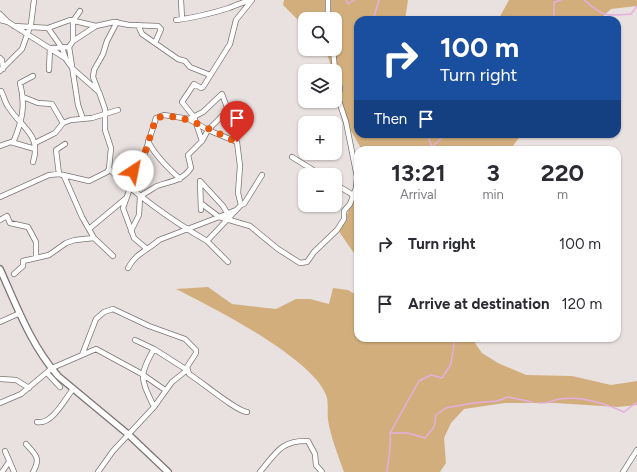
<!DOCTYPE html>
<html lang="en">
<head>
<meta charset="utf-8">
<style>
  :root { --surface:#fff; --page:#f7f7f7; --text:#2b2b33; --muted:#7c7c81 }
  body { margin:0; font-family:Figtree,sans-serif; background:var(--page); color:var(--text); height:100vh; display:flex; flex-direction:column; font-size:15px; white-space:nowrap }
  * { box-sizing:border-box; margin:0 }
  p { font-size:13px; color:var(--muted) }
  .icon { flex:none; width:22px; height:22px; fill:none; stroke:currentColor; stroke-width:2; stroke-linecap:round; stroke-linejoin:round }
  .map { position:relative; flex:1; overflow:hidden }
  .side { position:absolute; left:354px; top:146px; width:267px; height:196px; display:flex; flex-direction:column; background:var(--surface); border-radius:12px; box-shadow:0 1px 3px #0004 }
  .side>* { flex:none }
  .guide { position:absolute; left:354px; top:16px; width:267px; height:122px; border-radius:12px; box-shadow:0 1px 3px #0004; background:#1a4fa0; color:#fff; overflow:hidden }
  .controls { position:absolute; left:298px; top:12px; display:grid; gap:8px }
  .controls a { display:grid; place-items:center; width:44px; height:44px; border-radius:8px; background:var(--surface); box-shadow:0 1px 3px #0004; font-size:20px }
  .pin { position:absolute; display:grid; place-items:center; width:34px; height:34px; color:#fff; margin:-41px -17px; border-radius:50% 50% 50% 0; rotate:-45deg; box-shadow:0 0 4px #0007 }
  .pin .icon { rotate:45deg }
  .me { position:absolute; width:44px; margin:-22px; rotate:34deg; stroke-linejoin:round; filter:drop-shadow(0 0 3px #0008) }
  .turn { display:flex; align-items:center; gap:14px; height:84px; padding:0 20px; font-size:18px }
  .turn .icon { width:52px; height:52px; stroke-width:2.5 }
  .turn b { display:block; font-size:28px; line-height:34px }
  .then { display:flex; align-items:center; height:38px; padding:0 20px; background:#0003; gap:8px; font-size:15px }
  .eta { display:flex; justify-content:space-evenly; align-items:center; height:68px; text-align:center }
  .eta b { font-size:24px; font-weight:700; line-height:28px }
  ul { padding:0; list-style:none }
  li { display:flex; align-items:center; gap:12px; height:60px; padding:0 20px }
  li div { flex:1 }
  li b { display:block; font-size:15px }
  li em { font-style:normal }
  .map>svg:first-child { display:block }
  .green { fill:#d2ae7d }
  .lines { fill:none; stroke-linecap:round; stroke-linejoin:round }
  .stream { stroke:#e5aedf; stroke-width:1.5 }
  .minor-casing { stroke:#7c7474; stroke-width:6 }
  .tertiary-casing { stroke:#7c7474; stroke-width:8 }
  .minor { stroke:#fff; stroke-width:4.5 }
  .tertiary { stroke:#fff; stroke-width:5.5 }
  .route { stroke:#ea580c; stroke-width:7; stroke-dasharray:0 12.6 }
</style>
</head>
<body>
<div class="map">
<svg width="637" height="472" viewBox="0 0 637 472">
  <rect width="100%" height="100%" fill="#e9e1e0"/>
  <path class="green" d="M284 0H408L405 20H358V134H525L518 139 510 150H362L350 129 328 57 323 49H335V19H305V27L283 5Z
    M509 0H637V6L611 9 599 20H498Z
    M358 189V259L338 230 345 219Z
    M208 287 232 304 276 309 296 299H310L329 304 333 288 348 290 358 296V338H479L475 343 482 353 498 363 526 375 572 376 611 385 637 381V405L618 407 555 403H505L464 409 451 423 444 438 446 463 440 472H344C338 455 331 438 328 420 327 412 329 402 326 395 312 358 212 307 176 289Z"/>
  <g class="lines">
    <path class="stream" d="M346 0 348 4 354 0
      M584 0C603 17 606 16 631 14L637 6
      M373 20 379 0
      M554 20V2L561 0
      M427 134 432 147 431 150
      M432 147 446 134
      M539 403C551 404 551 400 560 399 581 396 606 404 624 412L637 402
      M390 433H408L425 438 434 427 436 415 446 408 473 403 497 401 508 397 532 402
      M387 472C388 459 392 445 390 433L419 381 431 375 442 378 451 364 455 338"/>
    <defs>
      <path id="minor" d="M181 0 182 19
        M328 0V19
        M0 14 7 21
        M0 20 8 22 65 58 73 69 99 92 105 109V130L111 148 109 169 107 172 89 181 59 174 49 175 0 197
        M176 20C193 18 213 13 229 8 236 5 243 2 251 0
        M138 25 142 34 178 59 185 61 190 67 210 75
        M14 26 48 28 70 20 96 26 114 22 129 25 158 26 161 29 155 43
        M48 28 62 48 66 59
        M73 41V21L80 11
        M333 49 335 71
        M0 58 2 60 3 69
        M49 70 50 48 69 47
        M0 71 22 49 31 24 34 0
        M98 90 93 77 94 70 103 54 107 41 117 22
        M0 91H1C4 96 5 103 9 108 21 127 42 135 33 162
        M23 97 38 103 52 104 63 123
        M83 119 78 105 69 47 73 41 96 26
        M148 141C154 154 169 169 180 179
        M202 141 194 117 182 102 194 84 201 88 203 87 230 44 236 20 252 0
        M13 143C22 121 26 106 20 83L33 76
        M35 143 55 133 63 123 71 120 92 118 118 110
        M0 146 11 142 35 149
        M292 157 321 175
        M109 169C139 197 171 220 207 241L241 205 238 193 240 166 237 142 208 130 228 110 222 94 203 112 189 119 208 130 202 141 188 155 191 168C182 181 171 181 157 186 152 189 146 193 140 196L139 215 131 231
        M113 172 133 171
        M59 174 56 150 65 144
        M64 176 82 217 94 238 113 256
        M335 184 353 195
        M130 188 123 208 134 238 147 249
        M131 188 130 177 143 159 156 118 164 115 189 119
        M202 204 219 217 236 210
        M241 205 244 204 262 175
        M201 210 200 181 223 206 230 218
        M0 220 7 216 10 223 28 227 36 242V257
        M89 229 125 199
        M207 241 228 262
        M128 268C135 254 148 250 159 240L219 217 250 226 278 249 300 263 307 262 314 252 337 230 344 219V211L350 204 356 188 357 177 346 122 338 98 340 88 335 72
        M14 274 23 266V261L49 255 66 243 75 240 94 238
        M0 322 20 313
        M154 349C138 376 141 379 154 407
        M82 355 96 319 104 312 113 309 149 326 185 339 196 350V353L187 367 189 374C202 382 236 411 247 412
        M47 373 60 387
        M0 379 16 380 29 388
        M0 403 21 394 52 368 96 349 142 374 165 390
        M37 422C52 425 65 399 73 389
        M26 444C36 455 41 458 33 472
        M5 451 14 472
        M2 472 9 462
        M98 472 113 451 154 407 172 382 187 370 154 349 135 340
        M260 472C276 453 281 440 308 441L315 454 316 465 322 472
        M623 472 637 450"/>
      <path id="tertiary" d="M0 269C17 307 31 345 58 376L129 435 168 472"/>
    </defs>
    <use href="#minor" class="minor-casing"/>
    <use href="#tertiary" class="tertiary-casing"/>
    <use href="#minor" class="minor"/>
    <use href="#tertiary" class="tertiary"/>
  </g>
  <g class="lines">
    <path class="route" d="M133 171 143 159 156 118C180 110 215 133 237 142"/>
  </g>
</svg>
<div class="controls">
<a><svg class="icon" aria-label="search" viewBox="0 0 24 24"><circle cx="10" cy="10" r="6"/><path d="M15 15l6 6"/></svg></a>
<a><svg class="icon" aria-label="layers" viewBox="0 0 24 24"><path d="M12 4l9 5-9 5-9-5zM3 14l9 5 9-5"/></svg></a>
<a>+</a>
<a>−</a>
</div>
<div class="pin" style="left:237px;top:142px;background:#d93025"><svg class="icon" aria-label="arrive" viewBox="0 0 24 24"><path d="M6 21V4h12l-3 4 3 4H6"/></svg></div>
<svg class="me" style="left:133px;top:171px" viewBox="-20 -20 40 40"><circle r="19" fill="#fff"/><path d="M0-13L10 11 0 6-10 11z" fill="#ea580c"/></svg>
<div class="guide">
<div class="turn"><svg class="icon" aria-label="right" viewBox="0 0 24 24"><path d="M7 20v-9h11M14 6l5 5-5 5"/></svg><div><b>100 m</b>Turn right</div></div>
<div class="then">Then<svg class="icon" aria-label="arrive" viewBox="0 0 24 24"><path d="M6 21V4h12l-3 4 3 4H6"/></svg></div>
</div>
<section class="side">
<div class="eta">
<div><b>13:21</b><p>Arrival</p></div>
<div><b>3</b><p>min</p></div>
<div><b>220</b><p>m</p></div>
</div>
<ul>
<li><svg class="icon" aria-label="right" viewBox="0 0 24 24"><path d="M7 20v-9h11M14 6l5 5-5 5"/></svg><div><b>Turn right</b></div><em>100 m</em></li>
<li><svg class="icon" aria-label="arrive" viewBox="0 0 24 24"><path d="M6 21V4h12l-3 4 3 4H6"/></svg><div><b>Arrive at destination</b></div><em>120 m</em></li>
</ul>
</section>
</div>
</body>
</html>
